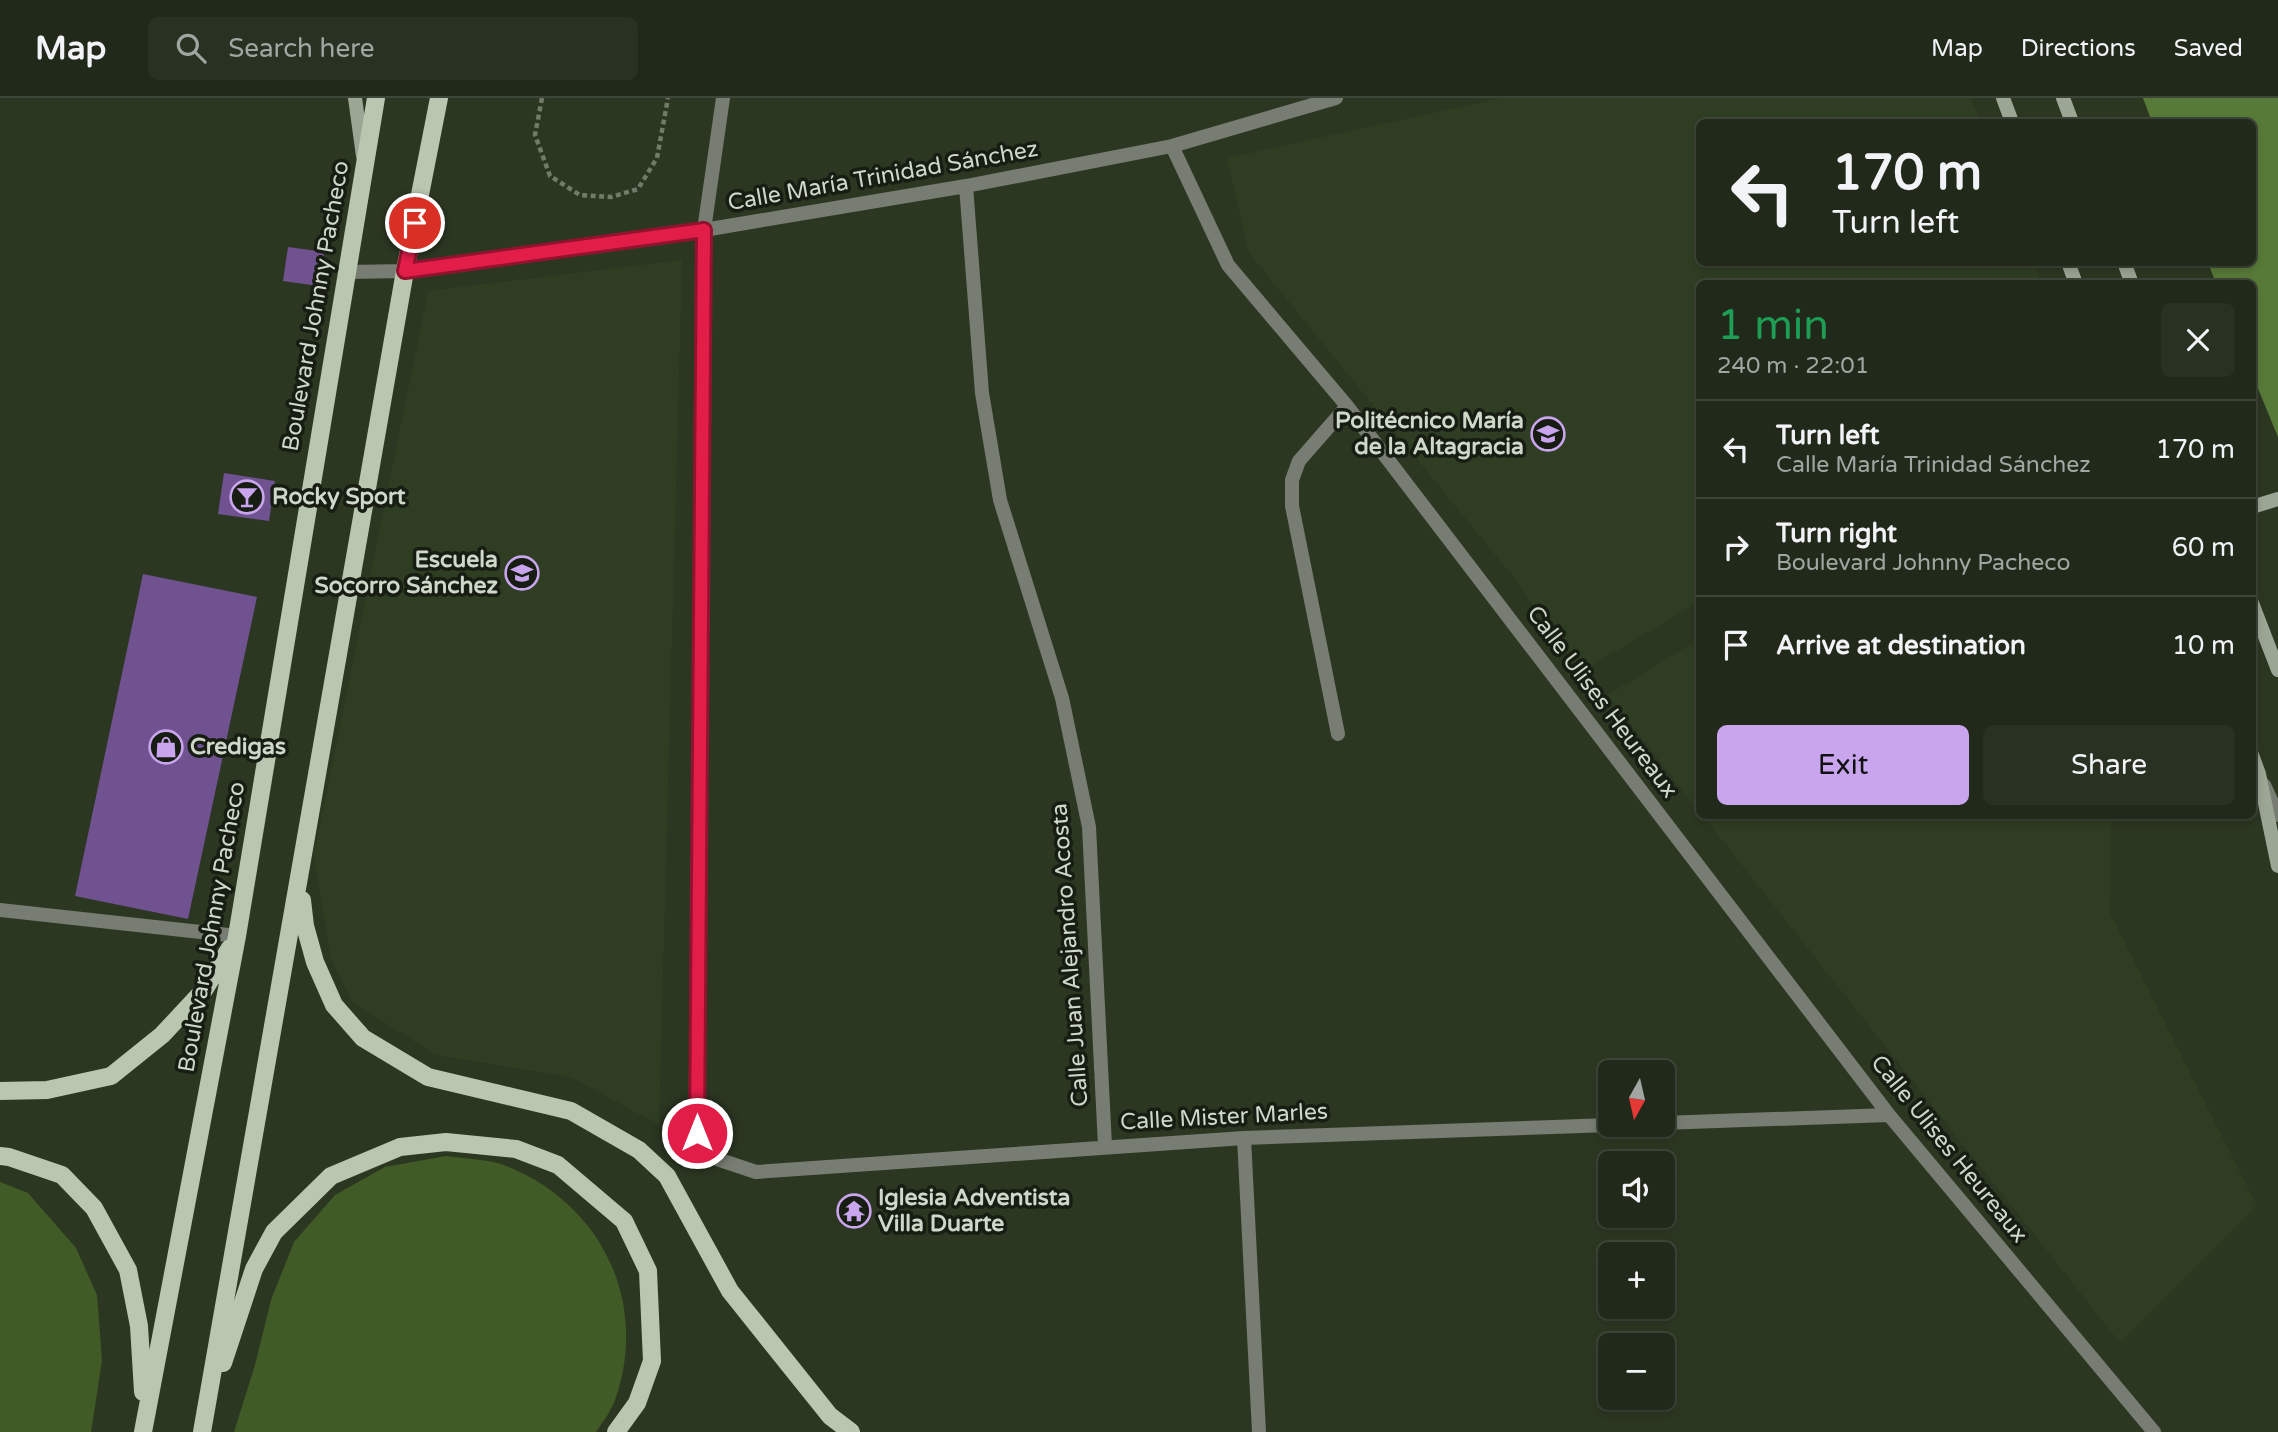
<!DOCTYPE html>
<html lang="en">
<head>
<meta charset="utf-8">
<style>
  :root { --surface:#21291a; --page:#293123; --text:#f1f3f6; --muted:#a2a6a2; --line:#3e4539; --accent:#c9a5ee }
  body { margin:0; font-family:"Varela Round",sans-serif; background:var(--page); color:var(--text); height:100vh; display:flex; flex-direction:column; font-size:26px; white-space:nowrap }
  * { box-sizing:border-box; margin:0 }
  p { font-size:23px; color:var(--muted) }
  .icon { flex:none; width:38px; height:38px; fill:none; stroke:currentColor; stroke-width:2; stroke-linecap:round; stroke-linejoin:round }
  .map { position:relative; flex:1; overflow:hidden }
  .details { position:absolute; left:1696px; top:182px; width:560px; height:539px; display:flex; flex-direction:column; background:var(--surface); border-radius:10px; box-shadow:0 4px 10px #0003,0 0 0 2px var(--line) }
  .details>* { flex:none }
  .top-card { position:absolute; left:1696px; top:21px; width:560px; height:147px; border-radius:10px; box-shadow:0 4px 10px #0003,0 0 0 2px var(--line); background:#21291a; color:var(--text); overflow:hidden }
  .needle { width:46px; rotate:188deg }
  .controls { position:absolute; left:1598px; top:962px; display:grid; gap:14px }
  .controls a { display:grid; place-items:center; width:77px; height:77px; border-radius:10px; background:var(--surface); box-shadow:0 4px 10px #0003,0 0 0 2px var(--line); font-size:35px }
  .pin { position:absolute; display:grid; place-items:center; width:60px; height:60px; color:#fff; margin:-30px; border:4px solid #fff; border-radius:50%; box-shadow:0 2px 7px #0007 }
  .me { position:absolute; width:77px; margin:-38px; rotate:0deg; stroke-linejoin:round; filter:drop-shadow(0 0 5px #0008) }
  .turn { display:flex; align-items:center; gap:24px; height:147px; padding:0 21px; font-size:32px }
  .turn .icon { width:91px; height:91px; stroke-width:2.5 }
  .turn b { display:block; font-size:49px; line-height:60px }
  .round { display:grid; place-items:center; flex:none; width:74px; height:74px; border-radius:10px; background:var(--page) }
  .headline { display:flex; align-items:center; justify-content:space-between; height:119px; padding:0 21px }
  h1 { font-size:42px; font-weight:600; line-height:52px; color:#1e9e55 }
  .button { display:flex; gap:14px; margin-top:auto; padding:14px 21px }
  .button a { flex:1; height:80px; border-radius:10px; background:var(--accent); color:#111; font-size:28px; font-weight:600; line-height:80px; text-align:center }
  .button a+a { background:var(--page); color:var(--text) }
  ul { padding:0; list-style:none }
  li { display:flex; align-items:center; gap:21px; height:98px; padding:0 21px; border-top:2px solid var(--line) }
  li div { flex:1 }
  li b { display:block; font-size:26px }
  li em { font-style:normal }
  header { display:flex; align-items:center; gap:42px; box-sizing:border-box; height:98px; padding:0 35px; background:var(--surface); border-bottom:2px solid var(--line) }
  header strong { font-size:33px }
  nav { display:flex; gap:38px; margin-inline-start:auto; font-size:24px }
  .search { width:490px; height:63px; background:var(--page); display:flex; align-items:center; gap:18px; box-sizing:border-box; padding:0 24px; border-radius:10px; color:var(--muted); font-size:26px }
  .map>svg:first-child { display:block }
  .built { fill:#2f3e22 }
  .green { fill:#405b25 }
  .water { fill:#587a38 }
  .building { fill:#715290 }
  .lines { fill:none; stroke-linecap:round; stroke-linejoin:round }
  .path { stroke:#717b69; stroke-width:4.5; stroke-dasharray:5 3.5; stroke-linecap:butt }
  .lane { stroke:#777d72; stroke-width:14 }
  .street { stroke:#777d72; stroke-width:14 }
  .secondary { stroke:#9ca695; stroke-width:14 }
  .primary { stroke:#b9c6b0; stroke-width:18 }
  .route-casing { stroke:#92132f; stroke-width:18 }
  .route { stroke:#e11d48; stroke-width:12 }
  .labels { text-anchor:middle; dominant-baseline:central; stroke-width:7; stroke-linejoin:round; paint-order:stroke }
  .street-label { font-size:23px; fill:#cfd7c9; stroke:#171d13 }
  .poi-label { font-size:23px; font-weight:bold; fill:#cfd7c9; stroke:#171d13; text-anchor:start }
</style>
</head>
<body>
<header>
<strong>Map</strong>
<div class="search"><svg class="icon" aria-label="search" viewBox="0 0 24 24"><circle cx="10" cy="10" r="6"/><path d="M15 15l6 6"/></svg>Search here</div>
<nav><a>Map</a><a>Directions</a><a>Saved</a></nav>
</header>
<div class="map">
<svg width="2278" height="1334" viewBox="0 0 2278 1334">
  <rect width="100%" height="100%" fill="#2c3722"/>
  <path class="built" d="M1502 0H1971L1981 24H1699V164L2035 165 2042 185 1699 186V504L1580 574 1519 486 1249 155 1227 60Z
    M682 162 659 1027 571 979 435 957 352 903 331 861 314 757 428 193Z
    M1699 541V713L1608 597Z
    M1703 718H2111L2110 815 2257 1108 2120 1245Z"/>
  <path class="green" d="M446 1058C466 1061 491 1061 509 1069 603 1108 649 1206 615 1302 611 1313 603 1324 596 1334H234L255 1267 271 1202 294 1144 335 1097 385 1069Z
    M0 1084 28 1095 76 1150 97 1197 102 1263 91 1334H0Z"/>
  <path class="water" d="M2143 0H2278V339L2252 276V186L2216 185 2208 165 2252 164V24H2152Z"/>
  <path class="building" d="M288 149 324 154 319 188 283 183Z
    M224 375 275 383 269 423 218 416Z
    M143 476 257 499 188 821 75 798Z"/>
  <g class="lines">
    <path class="path" d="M542 0 535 37 550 78 580 97 611 99 638 91 657 60 668 0"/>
    <path class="lane" d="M704 132 723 0"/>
    <path class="street" d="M1172 48 1228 167 1347 308 1889 1017 2154 1334
      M966 88 982 295 1000 402 1062 600 1089 729 1105 1048
      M704 132 697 1035 717 1061 756 1074 1244 1040 1610 1027
      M348 174 405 173 704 132 966 88 1172 48 1336 0
      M1338 636 1292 408V382L1299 363 1347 308
      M2264 687 2278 717
      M0 812 237 838
      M1662 1025 1889 1017
      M1244 1040 1259 1334"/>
    <path class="secondary" d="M355 0 363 58
      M2003 0 2012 24
      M2063 0 2072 24
      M2068 164 2076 186
      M2124 164 2132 186
      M2252 409 2278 401
      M2252 505 2278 572
      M2252 657 2259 676 2278 768"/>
    <path class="primary" d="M302 802 305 828 315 864 334 907 363 940 428 979 571 1013 639 1052 667 1078 730 1193 830 1318 851 1334
      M0 993 47 992 111 978 162 937 204 892 230 850
      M0 1058 9 1059 62 1077 94 1110 128 1172 139 1228 143 1294
      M223 1265 254 1171 274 1134 331 1078 400 1049 446 1044 516 1051 558 1067 624 1123 648 1173 652 1263 637 1305 616 1334
      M143 1334 237 838 376 0
      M202 1334 405 173 439 0"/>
  </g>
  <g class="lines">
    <defs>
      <path id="route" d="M415 125 405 173 704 132 697 1035"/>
    </defs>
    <use href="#route" class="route-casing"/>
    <use href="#route" class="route"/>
  </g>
  <defs>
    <symbol id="school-ring" viewBox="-11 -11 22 22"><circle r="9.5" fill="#171d13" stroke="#c9a5ee" stroke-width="1.5"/><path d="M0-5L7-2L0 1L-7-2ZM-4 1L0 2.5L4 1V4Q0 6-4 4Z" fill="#c9a5ee"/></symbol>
    <symbol id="bar-ring" viewBox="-11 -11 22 22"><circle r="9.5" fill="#171d13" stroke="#c9a5ee" stroke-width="1.5"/><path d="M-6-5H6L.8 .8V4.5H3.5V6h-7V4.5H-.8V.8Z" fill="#c9a5ee"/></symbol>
    <symbol id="shop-ring" viewBox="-11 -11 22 22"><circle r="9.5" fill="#171d13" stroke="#c9a5ee" stroke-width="1.5"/><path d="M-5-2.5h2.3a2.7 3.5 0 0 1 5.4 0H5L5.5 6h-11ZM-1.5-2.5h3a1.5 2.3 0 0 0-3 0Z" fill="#c9a5ee"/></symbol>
    <symbol id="temple-ring" viewBox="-11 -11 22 22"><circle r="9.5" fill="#171d13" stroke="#c9a5ee" stroke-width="1.5"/><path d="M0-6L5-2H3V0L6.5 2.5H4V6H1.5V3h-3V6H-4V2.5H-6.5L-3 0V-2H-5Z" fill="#c9a5ee"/></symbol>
  </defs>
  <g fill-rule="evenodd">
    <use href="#school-ring" x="1529" y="317" width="38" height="38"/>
    <use href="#bar-ring" x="228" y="380" width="38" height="38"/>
    <use href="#school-ring" x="503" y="456" width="38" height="38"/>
    <use href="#shop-ring" x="147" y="630" width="38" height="38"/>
    <use href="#temple-ring" x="835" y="1094" width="38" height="38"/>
  </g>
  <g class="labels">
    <g class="street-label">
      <text transform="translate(883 78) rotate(-10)">Calle María Trinidad Sánchez</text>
      <text transform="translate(316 208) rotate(-80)">Boulevard Johnny Pacheco</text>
      <text transform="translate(1602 604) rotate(53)">Calle Ulises Heureaux</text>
      <text transform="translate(212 829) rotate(-80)">Boulevard Johnny Pacheco</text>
      <text transform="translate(1070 857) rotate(-94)">Calle Juan Alejandro Acosta</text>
      <text transform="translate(1224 1019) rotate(-3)">Calle Mister Marles</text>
      <text transform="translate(1949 1051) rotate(51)">Calle Ulises Heureaux</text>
    </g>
    <g class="poi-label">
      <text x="1524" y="323" text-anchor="end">Politécnico María<tspan x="1524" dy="26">de la Altagracia</tspan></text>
      <text x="272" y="399">Rocky Sport</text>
      <text x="498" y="462" text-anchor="end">Escuela<tspan x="498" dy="26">Socorro Sánchez</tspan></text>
      <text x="190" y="649">Credigas</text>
      <text x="878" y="1100">Iglesia Adventista<tspan x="878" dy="26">Villa Duarte</tspan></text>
    </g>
  </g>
</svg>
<div class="controls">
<a><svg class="needle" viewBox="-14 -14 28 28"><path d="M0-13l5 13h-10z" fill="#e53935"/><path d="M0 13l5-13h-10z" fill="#a2a6a2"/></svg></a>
<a><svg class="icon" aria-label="sound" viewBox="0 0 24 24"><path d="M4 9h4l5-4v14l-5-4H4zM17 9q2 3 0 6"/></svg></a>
<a>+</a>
<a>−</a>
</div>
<div class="pin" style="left:415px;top:125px;background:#d93025"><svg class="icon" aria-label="arrive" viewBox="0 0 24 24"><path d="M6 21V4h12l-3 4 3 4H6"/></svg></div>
<svg class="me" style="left:697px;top:1035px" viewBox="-20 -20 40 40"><circle r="17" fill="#e11d48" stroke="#fff" stroke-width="3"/><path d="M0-11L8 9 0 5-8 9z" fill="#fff"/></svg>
<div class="top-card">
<div class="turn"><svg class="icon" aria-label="left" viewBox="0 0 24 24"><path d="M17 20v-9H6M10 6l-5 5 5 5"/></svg><div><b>170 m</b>Turn left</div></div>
</div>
<section class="details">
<div class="headline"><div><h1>1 min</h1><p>240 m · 22:01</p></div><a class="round"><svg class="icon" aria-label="close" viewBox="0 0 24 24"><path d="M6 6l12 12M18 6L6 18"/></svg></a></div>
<ul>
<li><svg class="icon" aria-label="left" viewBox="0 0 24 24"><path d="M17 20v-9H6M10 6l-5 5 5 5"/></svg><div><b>Turn left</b><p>Calle María Trinidad Sánchez</p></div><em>170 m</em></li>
<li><svg class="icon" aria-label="right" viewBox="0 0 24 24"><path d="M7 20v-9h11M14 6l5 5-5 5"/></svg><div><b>Turn right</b><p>Boulevard Johnny Pacheco</p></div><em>60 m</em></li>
<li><svg class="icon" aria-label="arrive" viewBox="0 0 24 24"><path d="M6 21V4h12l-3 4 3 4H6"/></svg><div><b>Arrive at destination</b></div><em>10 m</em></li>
</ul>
<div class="button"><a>Exit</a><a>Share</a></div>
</section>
</div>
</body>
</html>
